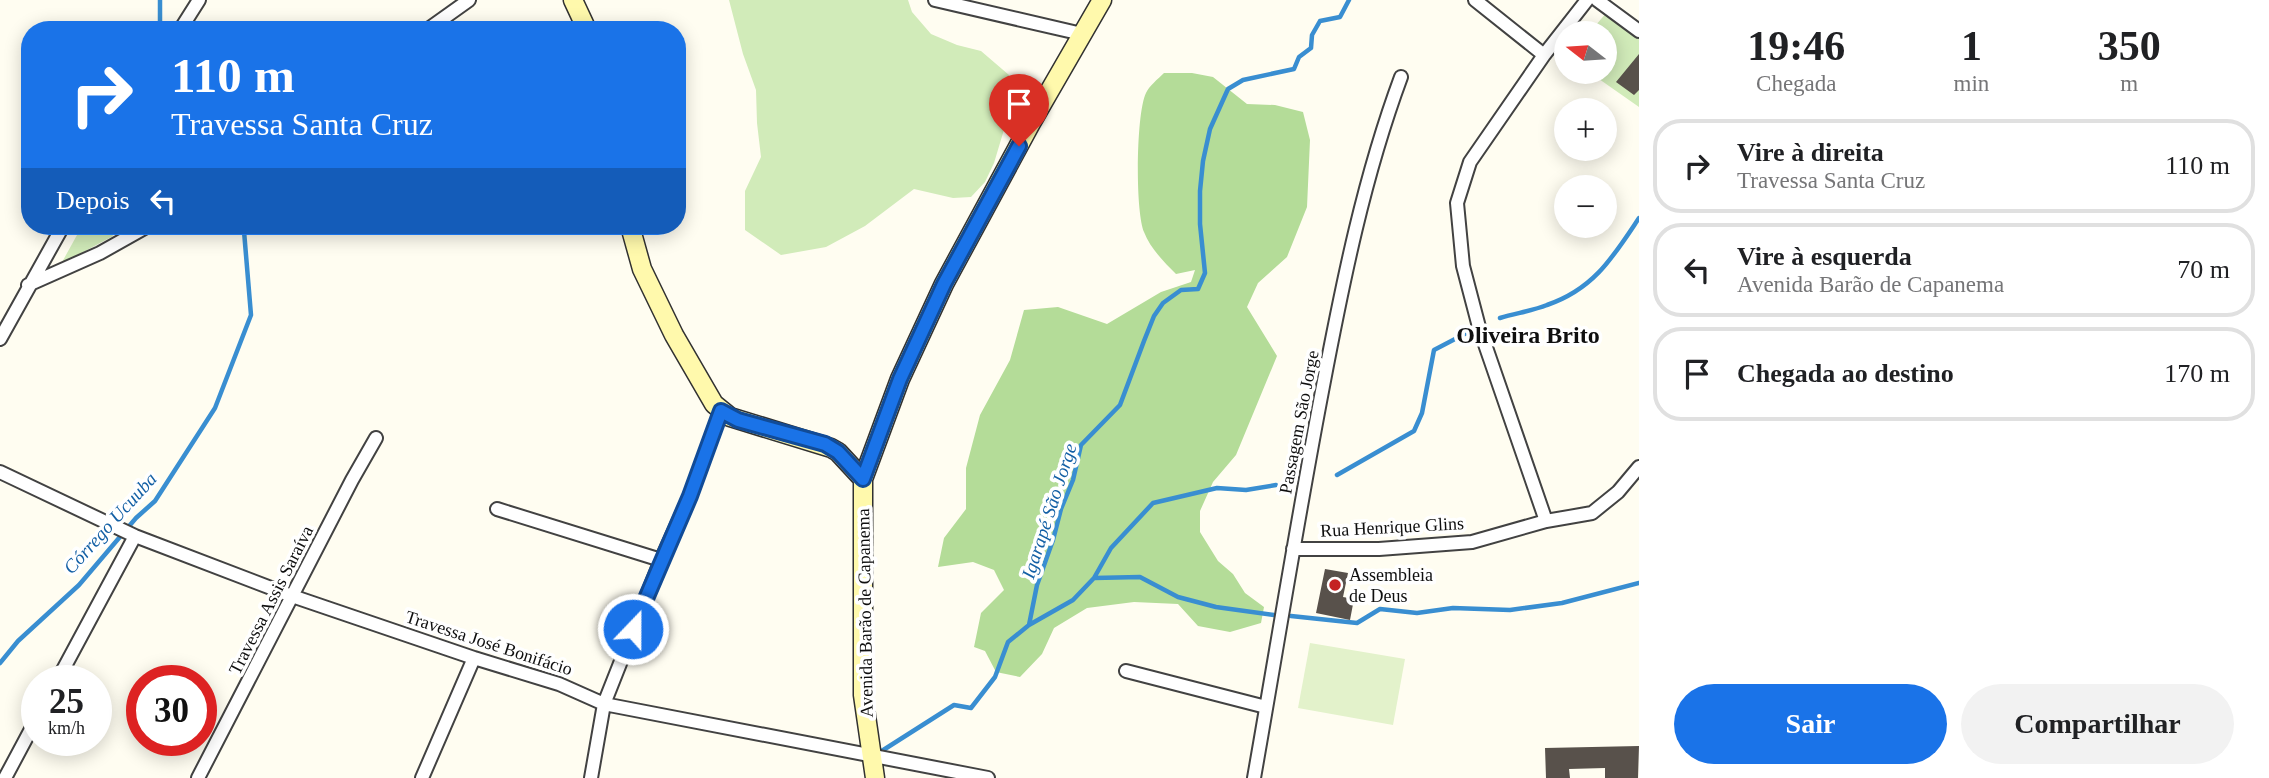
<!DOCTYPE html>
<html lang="pt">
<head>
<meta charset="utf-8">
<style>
  :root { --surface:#fff; --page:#f2f2f2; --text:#202124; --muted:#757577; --line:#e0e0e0; --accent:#1a73e8 }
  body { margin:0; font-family:Georgia,serif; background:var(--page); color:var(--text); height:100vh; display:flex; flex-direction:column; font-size:26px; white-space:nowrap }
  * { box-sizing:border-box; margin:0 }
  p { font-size:23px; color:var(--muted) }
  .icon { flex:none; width:38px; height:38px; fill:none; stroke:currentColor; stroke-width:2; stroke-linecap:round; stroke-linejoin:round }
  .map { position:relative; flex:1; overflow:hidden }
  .drawer { display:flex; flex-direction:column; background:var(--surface); width:630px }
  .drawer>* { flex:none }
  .guide { position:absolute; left:21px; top:21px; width:665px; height:214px; border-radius:28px; box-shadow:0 4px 18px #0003; background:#1a73e8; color:#fff; overflow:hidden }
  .needle { width:46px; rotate:287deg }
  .buttons { position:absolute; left:1554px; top:21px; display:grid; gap:14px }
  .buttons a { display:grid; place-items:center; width:63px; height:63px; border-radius:50%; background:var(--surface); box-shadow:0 4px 18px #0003; font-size:35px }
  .speed { position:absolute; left:21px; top:665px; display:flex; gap:14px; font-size:35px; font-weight:700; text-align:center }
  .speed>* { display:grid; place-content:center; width:91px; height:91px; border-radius:50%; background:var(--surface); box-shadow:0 4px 18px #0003; line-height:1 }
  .speed small { font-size:18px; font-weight:400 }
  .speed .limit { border:10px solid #d22; background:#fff; color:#111 }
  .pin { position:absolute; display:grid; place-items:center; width:60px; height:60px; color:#fff; margin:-72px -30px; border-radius:50% 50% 50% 0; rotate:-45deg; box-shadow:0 0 7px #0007 }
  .pin .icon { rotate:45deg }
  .me { position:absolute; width:77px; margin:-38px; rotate:22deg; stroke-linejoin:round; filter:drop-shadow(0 0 5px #0008) }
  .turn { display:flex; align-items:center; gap:24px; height:147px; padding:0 35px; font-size:32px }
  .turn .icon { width:91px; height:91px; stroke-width:2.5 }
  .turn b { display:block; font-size:49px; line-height:60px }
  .then { display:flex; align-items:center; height:66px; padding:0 35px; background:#0003; gap:14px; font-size:26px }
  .eta { display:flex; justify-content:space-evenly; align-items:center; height:119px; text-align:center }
  .eta b { font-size:42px; font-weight:700; line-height:49px }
  .button { display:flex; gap:14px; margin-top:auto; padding:14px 35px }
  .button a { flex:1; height:80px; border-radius:42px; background:var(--accent); color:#fff; font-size:28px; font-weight:700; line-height:80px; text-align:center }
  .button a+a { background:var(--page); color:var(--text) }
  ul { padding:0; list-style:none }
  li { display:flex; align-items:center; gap:21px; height:94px; margin:0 14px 10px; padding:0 21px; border:4px solid var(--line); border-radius:28px }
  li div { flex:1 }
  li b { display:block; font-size:26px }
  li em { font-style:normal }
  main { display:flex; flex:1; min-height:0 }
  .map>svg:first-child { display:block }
  .green { fill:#d1ebb9 }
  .forest { fill:#b4dc98 }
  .pitch { fill:#e3f2cb }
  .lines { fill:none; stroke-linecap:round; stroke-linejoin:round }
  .stream { stroke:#398ed1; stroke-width:4.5 }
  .building { fill:#58514b }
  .street-casing { stroke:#424242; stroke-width:16 }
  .secondary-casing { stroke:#313131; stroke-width:21 }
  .street { stroke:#fff; stroke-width:12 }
  .secondary { stroke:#fff9ac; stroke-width:18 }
  .route-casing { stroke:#114b97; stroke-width:18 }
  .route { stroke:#1a73e8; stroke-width:12 }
  .poi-dot { fill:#c42223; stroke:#fff; stroke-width:2.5 }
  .labels { text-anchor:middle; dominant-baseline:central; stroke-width:7; stroke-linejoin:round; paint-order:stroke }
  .street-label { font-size:18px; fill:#0f0f0f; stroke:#fff }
  .poi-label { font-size:18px; fill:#0f0f0f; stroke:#fff; text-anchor:start }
  .water-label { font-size:19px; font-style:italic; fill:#1460a5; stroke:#fff }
  .district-label { font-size:24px; font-weight:bold; fill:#0f0f0f; stroke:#fff }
</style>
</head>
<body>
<main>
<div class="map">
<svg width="1639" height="778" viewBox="0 0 1639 778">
  <rect width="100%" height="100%" fill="#fffdf1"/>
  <path class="green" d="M729 0H908L912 12 931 34 957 45 981 51 1009 75 1012 103 994 163 985 182 971 197 953 198 914 189 865 226 826 247 781 255 745 230V191L761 157 757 123 756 90 743 54Z
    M1608 11 1639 38V107L1589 72H1605V33H1589Z
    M82 226H106L113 236 61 264Z"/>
  <path class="forest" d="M1164 73H1192L1213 77 1247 104 1275 105 1303 112 1310 140 1307 207 1287 257 1258 283 1247 307 1277 356 1236 455 1213 482 1200 511V532L1218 561 1233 574 1245 593 1264 607 1261 623 1230 632 1198 626 1178 604 1134 602 1087 608 1054 628 1042 654 1020 677 996 672 985 651 974 647 981 613 1004 590 994 570 973 562 938 567 944 538 966 509V468L980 415 1010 360 1024 310 1058 307 1107 324 1161 292 1191 282 1195 270 1176 274C1164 262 1150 248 1144 232 1135 210 1136 113 1146 93 1149 86 1158 79 1164 73Z"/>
  <path class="pitch" d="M1310 643 1405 659 1393 725 1298 708Z"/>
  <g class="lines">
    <path class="stream" d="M160 30V0
      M1500 318C1516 313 1532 311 1547 305 1594 289 1613 257 1639 218
      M1337 475 1414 431 1422 413 1434 350 1478 327
      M1094 578 1111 548 1153 503 1217 488 1246 490 1276 485
      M1291 616 1357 623 1380 609 1417 613 1453 608 1510 610 1562 603 1639 583
      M1029 625 1073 600 1094 578 1140 577 1178 597 1216 607 1274 615
      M0 663 18 641 79 585 136 518 155 501 215 408 251 315 244 231 242 226
      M877 754 954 705 971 708 995 677 1008 642 1029 625 1037 585 1053 540 1061 509 1073 480 1081 445 1120 405 1144 341 1154 316 1163 303 1181 290 1198 289 1205 273 1200 224V191L1203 161 1210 129 1228 89 1243 80 1294 69 1299 57 1311 48 1312 35 1320 21 1340 17 1349 0"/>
  </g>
  <path class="building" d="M1639 54V90L1634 95 1616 82Z
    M1325 569 1348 573 1343 597 1354 599 1350 620 1316 613Z
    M1639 746 1638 778H1605V768L1569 769 1570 778H1546L1545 748Z"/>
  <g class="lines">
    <defs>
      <path id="street" d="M935 0 1082 34
        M1475 0 1544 55
        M1597 0 1639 31
        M180 30 199 0
        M427 30 469 0
        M28 285 100 253 148 226
        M0 339 63 226
        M0 472 135 536 292 596 474 658 559 684 604 704 988 778
        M497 509 661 560
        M1546 521 1479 327 1463 266 1457 203 1470 162 1544 55 1587 0
        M1293 549H1379L1472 542 1546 521 1592 513 1618 492 1639 467
        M1126 671 1266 707
        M57 681 135 536
        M5 778 37 718
        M198 778 352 480 376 438
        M422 778 474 658
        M591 778 604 704 661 560 690 496 721 411
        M1254 778C1277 647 1298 516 1323 386 1343 281 1364 177 1401 77"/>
      <path id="secondary" d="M573 0 587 30
        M630 226 642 269 674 335 714 404 730 417 831 448 838 452 863 479
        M875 778 863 695V479L900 379 944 284 1031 123 1102 0"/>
    </defs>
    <use href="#street" class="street-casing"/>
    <use href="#secondary" class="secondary-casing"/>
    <use href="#street" class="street"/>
    <use href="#secondary" class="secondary"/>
  </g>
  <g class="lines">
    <defs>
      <path id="route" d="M633 629 690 496 721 411 738 420 825 444 838 452 863 479 900 379 944 284 1019 146"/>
    </defs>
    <use href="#route" class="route-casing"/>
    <use href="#route" class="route"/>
  </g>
  <circle class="poi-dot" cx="1335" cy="585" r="7"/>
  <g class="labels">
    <g class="street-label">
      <text transform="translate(1299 422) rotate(-79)">Passagem São Jorge</text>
      <text transform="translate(1392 527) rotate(-3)">Rua Henrique Glins</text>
      <text transform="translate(271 600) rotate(-63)">Travessa Assis Saraíva</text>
      <text transform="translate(865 613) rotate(-91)">Avenida Barão de Capanema</text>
      <text transform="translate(489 643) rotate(18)">Travessa José Bonifácio</text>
    </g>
    <g class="poi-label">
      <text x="1349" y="575">Assembleia<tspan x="1349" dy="21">de Deus</tspan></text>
    </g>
    <g class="water-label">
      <text transform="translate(1049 511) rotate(-72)">Igarapé São Jorge</text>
      <text transform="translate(110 523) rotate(-48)">Córrego Ucuuba</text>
    </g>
    <g class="district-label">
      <text x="1528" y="335">Oliveira Brito</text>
    </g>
  </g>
</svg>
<div class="buttons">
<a><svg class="needle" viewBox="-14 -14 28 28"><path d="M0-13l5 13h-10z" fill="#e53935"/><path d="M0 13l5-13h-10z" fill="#757577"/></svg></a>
<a>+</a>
<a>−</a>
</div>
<div class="speed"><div>25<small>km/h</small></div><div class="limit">30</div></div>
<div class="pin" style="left:1019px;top:146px;background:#d93025"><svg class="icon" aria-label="arrive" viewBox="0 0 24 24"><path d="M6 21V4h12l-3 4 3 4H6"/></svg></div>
<svg class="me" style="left:633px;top:629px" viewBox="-20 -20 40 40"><circle r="17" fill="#1a73e8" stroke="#fff" stroke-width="3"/><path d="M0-11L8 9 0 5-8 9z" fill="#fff"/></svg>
<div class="guide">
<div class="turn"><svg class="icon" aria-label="right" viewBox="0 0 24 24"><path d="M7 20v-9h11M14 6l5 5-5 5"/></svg><div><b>110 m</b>Travessa Santa Cruz</div></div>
<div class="then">Depois<svg class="icon" aria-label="left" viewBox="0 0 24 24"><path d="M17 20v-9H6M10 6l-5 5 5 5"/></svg></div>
</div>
</div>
<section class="drawer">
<div class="eta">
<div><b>19:46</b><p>Chegada</p></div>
<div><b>1</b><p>min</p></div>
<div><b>350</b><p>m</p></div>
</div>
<ul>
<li><svg class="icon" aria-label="right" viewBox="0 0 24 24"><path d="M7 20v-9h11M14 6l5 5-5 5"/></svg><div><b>Vire à direita</b><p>Travessa Santa Cruz</p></div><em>110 m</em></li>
<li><svg class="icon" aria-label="left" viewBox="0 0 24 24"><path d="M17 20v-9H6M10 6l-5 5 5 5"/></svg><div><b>Vire à esquerda</b><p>Avenida Barão de Capanema</p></div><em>70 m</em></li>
<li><svg class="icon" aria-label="arrive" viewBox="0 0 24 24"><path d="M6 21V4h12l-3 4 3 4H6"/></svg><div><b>Chegada ao destino</b></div><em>170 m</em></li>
</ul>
<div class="button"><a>Sair</a><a>Compartilhar</a></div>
</section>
</main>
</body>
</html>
